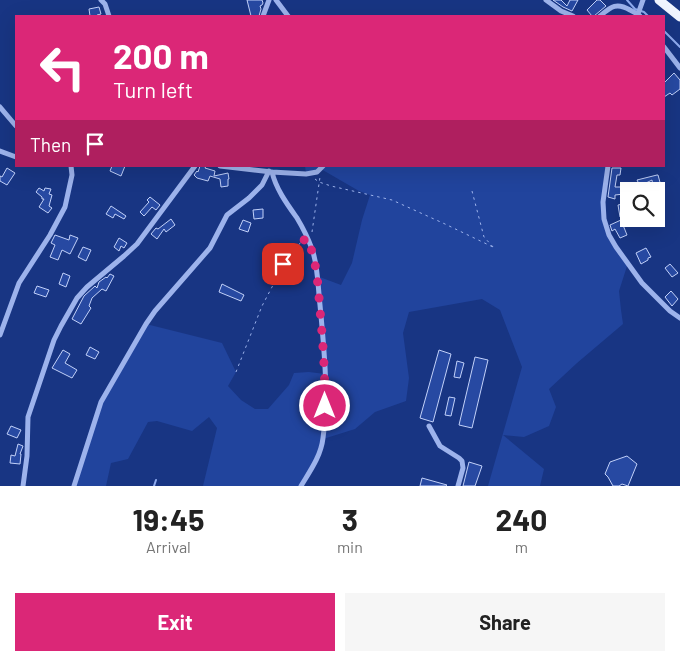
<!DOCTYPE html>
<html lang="en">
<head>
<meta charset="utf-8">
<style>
  :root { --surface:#fff; --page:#f6f6f6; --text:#222; --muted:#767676; --accent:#db2777 }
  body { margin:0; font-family:Barlow,sans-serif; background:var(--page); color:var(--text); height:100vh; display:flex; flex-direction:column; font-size:19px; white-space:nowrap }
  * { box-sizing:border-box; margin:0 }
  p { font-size:16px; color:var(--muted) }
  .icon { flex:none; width:28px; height:28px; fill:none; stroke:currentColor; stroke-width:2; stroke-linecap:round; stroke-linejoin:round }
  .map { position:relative; height:486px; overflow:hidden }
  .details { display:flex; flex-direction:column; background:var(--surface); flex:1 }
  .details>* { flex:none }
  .guide { position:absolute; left:15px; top:15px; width:650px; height:152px; border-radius:0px; box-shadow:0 5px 20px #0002; background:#db2777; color:#fff; overflow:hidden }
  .tools { position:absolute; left:620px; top:182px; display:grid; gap:10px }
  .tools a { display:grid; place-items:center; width:45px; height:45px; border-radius:0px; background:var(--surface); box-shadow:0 5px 20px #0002; font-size:25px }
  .pin { position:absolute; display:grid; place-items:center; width:42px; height:42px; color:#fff; margin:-21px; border-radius:10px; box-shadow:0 2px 8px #0006 }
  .me { position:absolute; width:55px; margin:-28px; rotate:0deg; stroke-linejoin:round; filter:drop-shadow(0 0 4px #0008) }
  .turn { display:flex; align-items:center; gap:18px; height:105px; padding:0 15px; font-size:22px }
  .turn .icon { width:65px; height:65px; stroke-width:2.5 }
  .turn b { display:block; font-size:35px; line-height:42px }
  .then { display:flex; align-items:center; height:48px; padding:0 15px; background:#0003; gap:10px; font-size:19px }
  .eta { display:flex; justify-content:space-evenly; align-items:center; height:85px; text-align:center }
  .eta b { font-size:30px; font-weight:700; line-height:35px }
  .primary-button { display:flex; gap:10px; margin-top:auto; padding:10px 15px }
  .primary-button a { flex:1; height:58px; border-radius:0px; background:var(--accent); color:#fff; font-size:20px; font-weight:700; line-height:58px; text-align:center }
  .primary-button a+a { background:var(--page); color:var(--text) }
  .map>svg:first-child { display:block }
  .green { fill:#21449d }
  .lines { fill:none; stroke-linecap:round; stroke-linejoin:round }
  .stream { stroke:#8fabef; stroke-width:2 }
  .building { fill:#2749a2; stroke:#c2d1f9 }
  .path { stroke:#9db3ec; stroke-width:1; stroke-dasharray:2.5 4; stroke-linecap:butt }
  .minor { stroke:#9db3ec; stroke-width:5 }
  .trunk { stroke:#f0f4ff; stroke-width:9 }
  .route { stroke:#db2777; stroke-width:9; stroke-dasharray:0 16.2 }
</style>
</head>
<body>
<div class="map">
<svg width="680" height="486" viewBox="0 0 680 486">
  <rect width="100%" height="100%" fill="#183583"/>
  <path class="green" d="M305 166H608L603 202 609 235 628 263 619 291 621 310 623 324 577 363 549 389 556 407 549 426 524 437 503 435 544 469 540 486H488L522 367 500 310 482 299 409 312 403 333 409 378 406 401 375 412 355 429 323 439 315 462 301 486H203L217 428 209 417 192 431 157 421 148 422 128 459 111 463 106 486H74L101 402 146 324 222 343 236 372 228 386 241 400 255 409H268L289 385 294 373 309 372 325 374 317 276 341 285 352 263 362 220 370 195 359 191 321 169 306 174Z"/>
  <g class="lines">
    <path class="stream" d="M627 0 635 9 644 12 648 16
      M664 31 680 47
      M154 486 156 480"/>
  </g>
  <path class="building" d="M247 0H262L263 3 262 5 260 6 261 9 259 16H251Z
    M553 0H561L567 6 570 0H578L572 11 563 7Z
    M597 0H600L606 6 594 16H592L587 10Z
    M99 7 101 14 97 15V16H90L89 9Z
    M674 73 680 80V89L672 95 670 93 664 97V83Z
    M112 166H125L121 176 110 171Z
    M200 166H206L205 168 215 171 214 176 228 173 229 179H228V186L221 187 220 179 210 176 208 181 197 178 194 175 197 171 198 172Z
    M7 168 15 173 7 185 0 181V176L2 177Z
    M612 168H621L620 175H617L615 187H627V191H624V194L615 195V199L608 197Z
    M657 175H658L661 186 653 187 652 180 640 186 637 180Z
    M39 188 44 191 45 188 51 189 49 194 52 195 49 206 52 208 48 213 39 207 44 199H42V197L36 192Z
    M150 197 160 205 156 210 152 207 144 216 140 212 149 202 147 200Z
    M627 203 628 211 625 212 626 215 620 217 618 205Z
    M111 206 126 216 124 219 115 214 113 218 106 214Z
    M263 209V218L254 219 253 210Z
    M171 219 175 225 166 232 164 229 157 239 151 234 156 228 158 229Z
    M243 220 251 223 248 232 239 229Z
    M621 220 627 235 620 238 615 229 612 231 610 225Z
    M55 235 69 240 70 235 78 238 70 254 62 250 58 260 50 257 55 245 51 243Z
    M119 238 127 243 124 248 121 246 119 251 114 247Z
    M83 247 91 250 86 261 78 257Z
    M646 248 651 257 648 258V260L641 264 636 253Z
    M670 264 678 273 672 277 665 268Z
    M63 273 70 276 66 287 59 284Z
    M110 274 114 276 106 291 102 289 92 298 89 306 91 308 81 324 72 319 84 296 95 286 97 288 99 282 106 277 107 278Z
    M222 284 244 295 241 301 219 292Z
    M37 286 49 290 46 297 34 293Z
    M671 291 678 299 672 306 665 297Z
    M90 347 99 352 95 359 86 355Z
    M63 350 70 354 65 363 77 370 72 378 52 368Z
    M439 350 451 354 433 422 420 418Z
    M475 357 488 360 472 428 459 425Z
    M457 361 464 363 460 378 454 377Z
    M449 397 455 398 451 416 445 415Z
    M11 426 21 430 17 438 7 434Z
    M18 444 23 446 20 454H21L20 464 10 463 11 455 15 456Z
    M627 456 637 464 628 486 622 484 619 486H613L608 477 605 474 610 462Z
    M469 462 482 466 475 486H463Z
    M422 478 447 485 446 486H420Z"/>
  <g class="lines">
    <path class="path" d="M315 179 319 182 331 186 392 200 445 224 495 248
      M472 191 484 237 494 248
      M312 232 320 177
      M236 372 262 306 291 251 304 240"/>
    <path class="minor" d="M101 0 105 4 109 16
      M276 0 288 16
      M546 0 561 11 573 16
      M638 14 643 0
      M263 16 269 0
      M600 16C611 7 616 2 630 10 634 12 637 13 640 16
      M664 47 680 68
      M0 107 16 126
      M0 151 16 157
      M220 166 272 172 306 174 317 172 323 166
      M608 166 603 202 604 219 609 235 616 247 642 283 670 311 680 318
      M272 172C276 189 287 204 297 218 303 228 308 238 312 249 318 265 318 288 320 305 324 348 329 396 323 438 321 456 310 471 301 486
      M0 335 19 283 50 235 65 207 72 175 71 166
      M429 426 440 446 459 458 462 461 463 468 458 486
      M23 486 27 456 28 417 54 340 61 326 77 298 87 287 124 256 137 244 195 166
      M74 486 101 402 146 324 155 311 210 248 227 215 249 198 262 185 269 171"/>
    <path class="trunk" d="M659 0 680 17"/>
  </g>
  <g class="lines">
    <path class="route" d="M283 264C290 253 296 245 307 238 317 261 318 285 320 310 323 342 325 373 325 406"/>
  </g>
</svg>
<div class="tools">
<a><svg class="icon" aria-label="search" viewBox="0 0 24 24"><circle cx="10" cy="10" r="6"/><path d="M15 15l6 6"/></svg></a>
</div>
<div class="pin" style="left:283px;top:264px;background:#d93025"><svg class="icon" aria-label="arrive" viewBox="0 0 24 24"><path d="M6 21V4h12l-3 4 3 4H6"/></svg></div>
<svg class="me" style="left:325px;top:406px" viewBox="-20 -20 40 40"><circle r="17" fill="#db2777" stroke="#fff" stroke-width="3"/><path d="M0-11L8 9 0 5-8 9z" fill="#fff"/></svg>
<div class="guide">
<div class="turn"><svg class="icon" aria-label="left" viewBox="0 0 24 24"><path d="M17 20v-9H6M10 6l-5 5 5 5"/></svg><div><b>200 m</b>Turn left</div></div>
<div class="then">Then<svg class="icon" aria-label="arrive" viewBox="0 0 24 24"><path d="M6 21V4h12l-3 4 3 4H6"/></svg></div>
</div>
</div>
<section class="details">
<div class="eta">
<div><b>19:45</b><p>Arrival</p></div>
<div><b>3</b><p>min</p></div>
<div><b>240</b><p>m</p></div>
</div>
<div class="primary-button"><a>Exit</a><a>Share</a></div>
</section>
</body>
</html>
